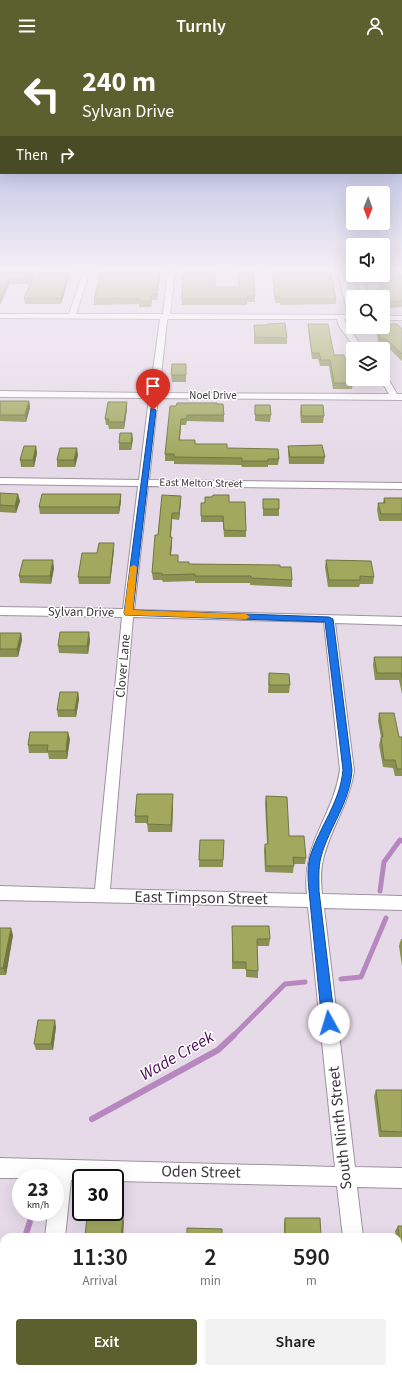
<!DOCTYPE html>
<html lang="en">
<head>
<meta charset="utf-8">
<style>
  :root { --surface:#fff; --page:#f2f2f2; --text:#222; --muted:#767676; --accent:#5b602e }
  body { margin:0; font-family:"Source Sans 3",sans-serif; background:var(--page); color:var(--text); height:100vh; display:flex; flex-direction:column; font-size:15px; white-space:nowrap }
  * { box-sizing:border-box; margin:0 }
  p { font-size:13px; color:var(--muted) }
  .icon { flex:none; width:22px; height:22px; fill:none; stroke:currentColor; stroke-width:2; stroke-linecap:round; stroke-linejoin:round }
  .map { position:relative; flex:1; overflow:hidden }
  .side { position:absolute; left:0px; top:1181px; width:402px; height:140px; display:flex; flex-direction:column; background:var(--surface); border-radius:12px 12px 0 0; box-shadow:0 4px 16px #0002 }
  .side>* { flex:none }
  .guide { position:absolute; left:0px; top:0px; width:402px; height:122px; box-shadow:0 4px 16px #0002; background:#5b602e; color:#fff; overflow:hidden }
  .needle { width:26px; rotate:181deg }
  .tools { position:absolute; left:346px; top:134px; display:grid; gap:8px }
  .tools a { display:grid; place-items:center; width:44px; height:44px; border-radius:4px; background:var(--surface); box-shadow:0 4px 16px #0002; font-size:20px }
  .speed { position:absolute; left:12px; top:1117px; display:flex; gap:8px; font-size:20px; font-weight:700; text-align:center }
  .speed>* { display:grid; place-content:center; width:52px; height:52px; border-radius:50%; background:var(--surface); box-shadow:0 4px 16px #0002; line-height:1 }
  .speed small { font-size:10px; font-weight:400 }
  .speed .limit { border:2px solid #111; border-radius:6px; background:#fff; color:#111 }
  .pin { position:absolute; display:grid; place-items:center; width:34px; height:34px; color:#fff; margin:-41px -17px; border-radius:50% 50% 50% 0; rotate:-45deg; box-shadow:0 0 4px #0007 }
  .pin .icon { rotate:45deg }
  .me { position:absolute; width:44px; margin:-22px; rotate:354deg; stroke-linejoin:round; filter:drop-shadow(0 0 3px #0008) }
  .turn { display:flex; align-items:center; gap:14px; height:84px; padding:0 16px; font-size:18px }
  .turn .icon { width:52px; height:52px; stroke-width:2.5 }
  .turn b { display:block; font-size:28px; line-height:34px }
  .then { display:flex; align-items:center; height:38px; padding:0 16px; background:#0003; gap:8px; font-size:15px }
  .eta { display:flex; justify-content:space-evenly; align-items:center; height:68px; text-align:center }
  .eta b { font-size:24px; font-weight:600; line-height:28px }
  .primary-button { display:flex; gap:8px; margin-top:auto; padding:8px 16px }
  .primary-button a { flex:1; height:46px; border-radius:4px; background:var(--accent); color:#fff; font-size:16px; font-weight:600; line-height:46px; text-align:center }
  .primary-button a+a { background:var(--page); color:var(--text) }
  header { display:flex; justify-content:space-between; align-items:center; height:52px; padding:0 16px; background:var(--accent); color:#fff; font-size:18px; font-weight:600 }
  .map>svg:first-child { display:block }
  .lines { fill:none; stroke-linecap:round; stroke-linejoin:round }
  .stream-far1 { stroke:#b787bf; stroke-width:5 }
  .stream { stroke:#b787bf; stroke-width:6 }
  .minor-casing { stroke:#9d929e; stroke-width:2 }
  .minor { fill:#fff; fill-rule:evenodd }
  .wall { fill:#8b9152 }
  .shaded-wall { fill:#717642 }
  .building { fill:#a2a95f; stroke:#717642 }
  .route { fill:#1a73e8; stroke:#114b97 }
  .slow { fill:#f59e0b }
  .labels { text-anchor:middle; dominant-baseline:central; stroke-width:3; stroke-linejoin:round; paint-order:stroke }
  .far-street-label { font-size:11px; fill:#3b363b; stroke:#fff }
  .street-label { font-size:13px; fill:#3b363b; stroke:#fff }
  .near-street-label { font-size:16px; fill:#3b363b; stroke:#fff }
  .near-water-label { font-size:17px; font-style:italic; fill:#4b0e55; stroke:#fff }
</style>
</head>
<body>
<header><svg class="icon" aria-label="menu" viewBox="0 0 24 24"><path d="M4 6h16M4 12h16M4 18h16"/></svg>Turnly<svg class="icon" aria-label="person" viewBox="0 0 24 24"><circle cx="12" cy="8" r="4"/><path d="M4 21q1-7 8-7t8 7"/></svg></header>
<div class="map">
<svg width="402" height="1321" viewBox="0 0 402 1321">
  <rect width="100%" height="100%" fill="#e6dae8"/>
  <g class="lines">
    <path class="stream-far1" d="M380 839 384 810 400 788 402 789
      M341 927 361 925 386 866
      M233 984 285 932 305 930"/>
    <path class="stream" d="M92 1067 218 998 234 983
      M25 1185 33 1160
      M0 1220 4 1216"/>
    <defs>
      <path id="minor" d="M0 218H120L119 220 117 221H89L76 262H163L168 221H143L141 220 140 218H292L291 220 289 221H175L170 262 348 263 338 221H313L310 219 353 218V221H345L353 254V267H344L347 274 364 297H356L339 274 337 267H168L167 269 159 341 389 342 380 327H383V323H386L397 342H402V348L158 346 149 428 402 431V437L148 434 134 558 402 565V573L335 571 354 718C350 751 330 777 323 808 320 819 321 831 322 842L402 844V858L324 856 355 1115 402 1116V1136L357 1135 363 1185H343L337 1134 115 1129V1126L71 1128 65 1185H45L48 1160H55V1126H0V1106L335 1115 308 855 0 848V834L95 837 122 565 0 563V555L123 557 138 434 0 432V426L139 428 149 346 0 345V339L150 341 160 267 0 266V262H69L83 221H0ZM133 565 324 570 340 718C333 765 301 792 307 842L110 837Z
        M383 218H402V222L383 221Z
        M356 223H362L369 245H361Z
        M383 264H402V268H383Z
        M31 1317H53V1321H31Z
        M357 1317H379L380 1321H358Z"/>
    </defs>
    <use href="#minor" class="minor-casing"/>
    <use href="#minor" class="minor"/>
  </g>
  <path class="wall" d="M0 218H34V221L69 220V226L61 252H25L24 246 30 232H9L0 253Z
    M160 218V222L157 248H152L151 255H139V252L94 253V247Z
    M239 218 255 244V250H247V253H182V247L215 235H239Z
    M272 218 336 247V252L280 253V251H275L272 222Z
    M377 223H383L402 227V255L385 256 384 254H383V245H376L375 243 376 237H381Z
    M308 272 334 303 353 331 352 337H333L329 314H320L318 307H312L308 278Z
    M254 273 287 286V292H254Z
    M376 275 402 277V309L385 293H379L376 278Z
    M186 312V330H172L171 323Z
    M0 349H29L30 356 26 370 0 369Z
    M127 350V357L124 377H109L108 373H106L105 367Z
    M217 352 224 363V370L187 369 186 373H181L180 388 195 392 227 396 279 407 278 413H268V415H242L241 413 174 412V409H165V402L176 354Z
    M255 353 271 363 270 370 255 369Z
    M301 353 324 364 323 371H301L300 360Z
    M133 387 131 398H119V391Z
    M36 394 37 401 34 415H21L20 408Z
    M288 394 325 405 324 412H289L288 401Z
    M78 403 75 415H57V408Z
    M0 441 20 449 16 461 0 460Z
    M162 443 181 450 179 468 172 467 171 485 172 492 171 503 178 510 189 512 280 515 292 528V535L250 533V531H195V529L163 530 162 528H153L152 521 158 483Z
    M384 446H402V469H379L377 458 378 451H383Z
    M263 447 279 457V464H263Z
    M121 449 119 462H40L39 455Z
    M229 450 246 479V485H224L223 470H201V451Z
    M114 498 110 532H79L78 525 97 501Z
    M326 508 374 525 373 532H360L359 535H328L325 515Z
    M54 516 51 532 20 531 19 524Z
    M0 581H21L22 588 18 605H0Z
    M90 588 88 602 59 601 58 594Z
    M374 605H402V642L399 628H375L373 613Z
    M269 621 290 633 289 641H268Z
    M78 640 79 647 76 665H58L57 658Z
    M379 661 399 685H402V724H395L393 716 383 715 379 693 381 685 378 669Z
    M70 687 67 707H49L48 701H29L28 693Z
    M266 744 289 784 306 806 305 812H294L293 821 265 820 264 798 265 792H267L265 751Z
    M173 750 172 780H148L147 771H135V764Z
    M200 788H224L223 815H199Z
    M232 874 270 887 269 894H257L258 919V926L246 925V917H232Z
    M0 876 13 883 6 923H0Z
    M401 887H402V914L399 894Z
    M56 975 53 998H36L34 992Z
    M376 1038H402V1085H379L374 1044Z
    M285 1166 321 1185H284V1171Z
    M398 1174H402V1223H400L398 1204V1185H396L395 1179Z"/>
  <path class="shaded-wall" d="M33 218H34L35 222 31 232 30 227Z
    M160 218V222L157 248V242Z
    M69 220V226L61 252V246Z
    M9 226V232L0 253V246Z
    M152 242V248L151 255V249Z
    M29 349 30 356 26 370 25 363Z
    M127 350V357L124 377V370Z
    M181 367V373L179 395V388Z
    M132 381 133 387 131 398V391Z
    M36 394 37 401 34 415 33 408Z
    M77 396 78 403 75 415 74 408Z
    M18 442 20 449 16 461 15 454Z
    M121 442V449L119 462V455Z
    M181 444V450L179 468V461Z
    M172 461V467L170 492V485Z
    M172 485V492L170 510V503Z
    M114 491V498L110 532V525Z
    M53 508 54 516 51 532 50 524Z
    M89 580 90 588 88 602 87 594Z
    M21 581 22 588 18 605 17 597Z
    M78 640 79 647 76 665 75 658Z
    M68 680 70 687 67 707 66 699Z
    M173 742V750L172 780 171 773Z
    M11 876 13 883 6 923 3 916Z
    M55 968 56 975 53 998 51 992Z
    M123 1165 124 1170 123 1185H121Z"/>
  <path class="building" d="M0 218H33L30 227 9 226 0 246Z
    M101 218H160L157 242H152L151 249H139V246L94 247Z
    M183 218H215V235H239V218H254L255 244H247V247H182Z
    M272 218H330L336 247H280V245H275Z
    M383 218H399L402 227V249L386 250 385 248H383V245H379L376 237H383L379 223H383Z
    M35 220H69L61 246H24Z
    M285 271 287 286 255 285 254 273H267V272Z
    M308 272H328L334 303H344L353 331H334L330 308H321L319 301H312Z
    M383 272H397L402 277V302L386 287H380L377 275H383Z
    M172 312H186V323H171Z
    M0 349H29L25 363H0Z
    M108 350H127L124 370H108L109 367H105Z
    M177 351H217V352H223L224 363H187L186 367H181L179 388H195V392H227V396L278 397 279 407H268V409H242V406L174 405V402H165L170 354H176Z
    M255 353H270L271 363H255Z
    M301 353H323L324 364H302Z
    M120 381H132L131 391H119Z
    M322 393 325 405H290L288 394Z
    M24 394H36L33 408H20Z
    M60 396H77L74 408H57Z
    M0 441 18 442 15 454 0 453Z
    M42 442H121L119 455H39Z
    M162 443 181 444 179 461H172L170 485H172L170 503H178V510H189V512L280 513V515H291L292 528 251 526V524H195V522L162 523V521H152L155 483H158Z
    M213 443H229V450H245L246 479 224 478 223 464H201V451H205V445H212Z
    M384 446H402V462H381L378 451H385Z
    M263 447H279V457H263Z
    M99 491H114L110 525H78L82 501H97Z
    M23 508H53L50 524H19Z
    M326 508 371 509 374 525 360 524V528H329Z
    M60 580H89L87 594H58Z
    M0 581H21L17 597H0Z
    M374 605H402V626L401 621H377Z
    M269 621 289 622 290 633H269Z
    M60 640H78L75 658H57Z
    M379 661H394L399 685H402V717H397L395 708H384L381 685H383Z
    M30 680H68L66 699H47L48 693H28Z
    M137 742H173L171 773 147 772 148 764H135Z
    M266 744 287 745 289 784H304L306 806 293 805 294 814H266L265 792H268Z
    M200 788H224L223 808H199Z
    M232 874H269L270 887H257L258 919 246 918V910H233Z
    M0 876H11L3 916H0Z
    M38 968H55L51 992H34Z
    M376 1038H402V1080L381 1079Z
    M87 1164 123 1165 121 1185H85Z
    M285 1166H320L321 1185H285Z
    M398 1174H402V1210Z
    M187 1176 222 1177V1185H187Z"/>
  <linearGradient id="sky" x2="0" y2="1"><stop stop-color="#94a2d8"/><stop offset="0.54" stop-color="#f4eef5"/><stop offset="1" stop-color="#f4eef5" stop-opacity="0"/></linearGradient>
  <rect width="402" height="403" fill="url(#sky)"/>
  <path class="route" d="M151 356 156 358 133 558 329 565 333 567 352 718C350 751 329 775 321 805 318 816 319 828 319 839L335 971 333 975 329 977 324 975 322 971 309 839C308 828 307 816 310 805 319 775 340 751 343 718L325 570 125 563 124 561Z"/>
  <path class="slow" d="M134 513 137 515 133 558 246 562 250 565 246 567 125 563 124 561 130 515Z"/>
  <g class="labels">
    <g class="far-street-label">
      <text x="213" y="343">Noel Drive</text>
      <text transform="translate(201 431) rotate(1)">East Melton Street</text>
    </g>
    <g class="street-label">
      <text transform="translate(81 560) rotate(1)">Sylvan Drive</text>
      <text transform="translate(123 614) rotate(-85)">Clover Lane</text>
    </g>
    <g class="near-street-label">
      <text transform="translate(201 846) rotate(1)">East Timpson Street</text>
      <text transform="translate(340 1076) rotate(-96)">South Ninth Street</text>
      <text transform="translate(201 1120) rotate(1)">Oden Street</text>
    </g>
    <g class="near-water-label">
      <text transform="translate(177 1004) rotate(-30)">Wade Creek</text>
    </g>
  </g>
</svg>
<div class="tools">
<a><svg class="needle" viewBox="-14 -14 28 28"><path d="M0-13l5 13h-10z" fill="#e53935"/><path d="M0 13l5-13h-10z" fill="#767676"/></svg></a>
<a><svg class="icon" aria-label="sound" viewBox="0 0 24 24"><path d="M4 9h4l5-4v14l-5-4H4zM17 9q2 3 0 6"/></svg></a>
<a><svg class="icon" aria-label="search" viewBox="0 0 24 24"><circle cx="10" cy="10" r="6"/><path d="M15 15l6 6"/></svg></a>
<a><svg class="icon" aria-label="layers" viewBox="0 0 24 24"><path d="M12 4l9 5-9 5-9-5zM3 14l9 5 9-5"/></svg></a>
</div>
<div class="speed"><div>23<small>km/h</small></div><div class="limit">30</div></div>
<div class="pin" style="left:153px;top:358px;background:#d93025"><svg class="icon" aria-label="arrive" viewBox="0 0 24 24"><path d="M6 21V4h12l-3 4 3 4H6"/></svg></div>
<svg class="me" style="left:329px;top:971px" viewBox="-20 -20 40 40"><circle r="19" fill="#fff"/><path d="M0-13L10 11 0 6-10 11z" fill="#1a73e8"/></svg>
<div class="guide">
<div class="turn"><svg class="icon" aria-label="left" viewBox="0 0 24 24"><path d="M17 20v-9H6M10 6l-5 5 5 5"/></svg><div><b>240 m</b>Sylvan Drive</div></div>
<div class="then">Then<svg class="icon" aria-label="right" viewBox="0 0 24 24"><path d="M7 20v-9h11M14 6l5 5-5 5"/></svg></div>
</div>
<section class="side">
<div class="eta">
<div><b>11:30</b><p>Arrival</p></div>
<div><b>2</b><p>min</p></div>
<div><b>590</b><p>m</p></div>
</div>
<div class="primary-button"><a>Exit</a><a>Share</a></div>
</section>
</div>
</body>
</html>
